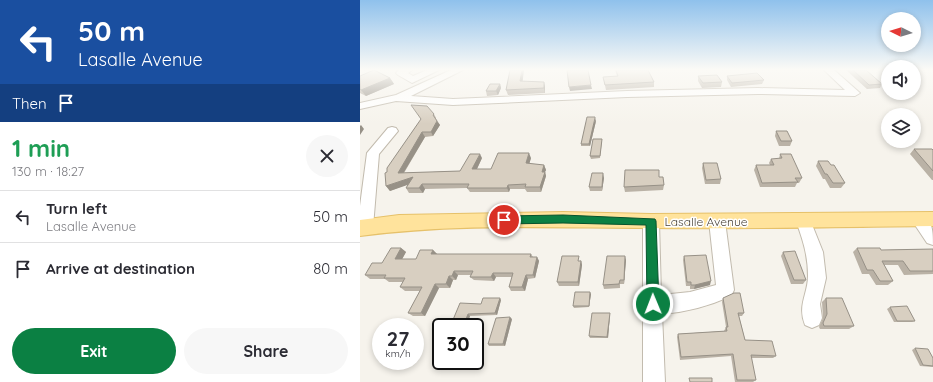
<!DOCTYPE html>
<html lang="en">
<head>
<meta charset="utf-8">
<style>
  :root { --surface:#fff; --page:#f7f7f7; --text:#2b2b33; --muted:#7c7c81; --line:#e1e1e2; --accent:#0b8043 }
  body { margin:0; font-family:Quicksand,sans-serif; background:var(--page); color:var(--text); height:100vh; display:flex; flex-direction:column; font-size:15px; white-space:nowrap }
  * { box-sizing:border-box; margin:0 }
  p { font-size:13px; color:var(--muted) }
  .icon { flex:none; width:22px; height:22px; fill:none; stroke:currentColor; stroke-width:2; stroke-linecap:round; stroke-linejoin:round }
  .map { position:relative; flex:1; overflow:hidden }
  .drawer { display:flex; flex-direction:column; background:var(--surface); width:360px }
  .drawer>* { flex:none }
  .top-card { background:#1a4fa0; color:#fff; overflow:hidden }
  .needle { width:26px; rotate:275deg }
  .fabs { position:absolute; left:521px; top:12px; display:grid; gap:8px }
  .fabs a { display:grid; place-items:center; width:40px; height:40px; border-radius:50%; background:var(--surface); box-shadow:0 2px 6px #0003; font-size:20px }
  .speed { position:absolute; left:12px; top:318px; display:flex; gap:8px; font-size:20px; font-weight:700; text-align:center }
  .speed>* { display:grid; place-content:center; width:52px; height:52px; border-radius:50%; background:var(--surface); box-shadow:0 2px 6px #0003; line-height:1 }
  .speed small { font-size:10px; font-weight:400 }
  .speed .limit { border:2px solid #111; border-radius:6px; background:#fff; color:#111 }
  .pin { position:absolute; display:grid; place-items:center; width:34px; height:34px; color:#fff; margin:-17px; border:2px solid #fff; border-radius:50%; box-shadow:0 1px 4px #0007 }
  .me { position:absolute; width:44px; margin:-22px; rotate:359deg; stroke-linejoin:round; filter:drop-shadow(0 0 3px #0008) }
  .turn { display:flex; align-items:center; gap:14px; height:84px; padding:0 12px; font-size:18px }
  .turn .icon { width:52px; height:52px; stroke-width:2.5 }
  .turn b { display:block; font-size:28px; line-height:34px }
  .then { display:flex; align-items:center; height:38px; padding:0 12px; background:#0003; gap:8px; font-size:15px }
  .round { display:grid; place-items:center; flex:none; width:42px; height:42px; border-radius:21px; background:var(--page) }
  .summary { display:flex; align-items:center; justify-content:space-between; height:68px; padding:0 12px }
  h1 { font-size:24px; font-weight:700; line-height:30px; color:#1e9e55 }
  .cta { display:flex; gap:8px; margin-top:auto; padding:8px 12px }
  .cta a { flex:1; height:46px; border-radius:24px; background:var(--accent); color:#fff; font-size:16px; font-weight:700; line-height:46px; text-align:center }
  .cta a+a { background:var(--page); color:var(--text) }
  ul { padding:0; list-style:none }
  li { display:flex; align-items:center; gap:12px; height:52px; padding:0 12px; border-top:1px solid var(--line) }
  li div { flex:1 }
  li b { display:block; font-size:15px }
  li em { font-style:normal }
  main { display:flex; flex:1; min-height:0 }
  .map>svg:first-child { display:block }
  .lines { fill:none; stroke-linecap:round; stroke-linejoin:round }
  .minor-casing { stroke:#c2bbae; stroke-width:2 }
  .major-casing { stroke:#e6c16a; stroke-width:2 }
  .minor { fill:#fff; fill-rule:evenodd }
  .major { fill:#ffe39c; fill-rule:evenodd }
  .wall { fill:#bab2a6 }
  .shaded-wall { fill:#979187 }
  .building { fill:#d8cfc1; stroke:#979187 }
  .route { fill:#0b8043; stroke:#07532c }
  .labels { text-anchor:middle; dominant-baseline:central; stroke-width:3; stroke-linejoin:round; paint-order:stroke }
  .street-label { font-size:12px; fill:#4b4439; stroke:#fff }
</style>
</head>
<body>
<main>
<section class="drawer">
<div class="top-card">
<div class="turn"><svg class="icon" aria-label="left" viewBox="0 0 24 24"><path d="M17 20v-9H6M10 6l-5 5 5 5"/></svg><div><b>50 m</b>Lasalle Avenue</div></div>
<div class="then">Then<svg class="icon" aria-label="arrive" viewBox="0 0 24 24"><path d="M6 21V4h12l-3 4 3 4H6"/></svg></div>
</div>
<div class="summary"><div><h1>1 min</h1><p>130 m · 18:27</p></div><a class="round"><svg class="icon" aria-label="close" viewBox="0 0 24 24"><path d="M6 6l12 12M18 6L6 18"/></svg></a></div>
<ul>
<li><svg class="icon" aria-label="left" viewBox="0 0 24 24"><path d="M17 20v-9H6M10 6l-5 5 5 5"/></svg><div><b>Turn left</b><p>Lasalle Avenue</p></div><em>50 m</em></li>
<li><svg class="icon" aria-label="arrive" viewBox="0 0 24 24"><path d="M6 21V4h12l-3 4 3 4H6"/></svg><div><b>Arrive at destination</b></div><em>80 m</em></li>
</ul>
<div class="cta"><a>Exit</a><a>Share</a></div>
</section>
<div class="map">
<svg width="573" height="382" viewBox="0 0 573 382">
  <rect width="100%" height="100%" fill="#f6f3ec"/>
  <g class="lines">
    <defs>
      <path id="minor" d="M39 70H52L48 73 53 76 67 70H79L52 83 38 75 36 73Z
        M91 70H103L51 96 93 99 267 91 398 88 485 90 464 70H474L500 93 495 96 398 94 267 97 93 105 36 101 0 109V103L36 95Z
        M32 127 36 128 38 131 19 154 13 227 10 231 5 233 0 232V206L7 153 28 128Z
        M559 213C573 218 573 232 573 245L567 243 551 219 554 215Z
        M291 215 296 217 299 221 301 295 330 292 356 285 349 221 352 217 357 215 362 217 365 221 374 290 371 296C349 306 327 312 302 314L305 382H283V221L286 217Z
        M444 215 449 217 463 252 466 278 460 304 462 318 459 325 452 328 445 325C437 305 448 294 448 276 448 256 443 240 436 221L439 217Z"/>
      <path id="major" d="M203 212 291 214 573 212V226C479 227 386 229 292 228 195 228 97 223 0 236V220L39 215Z"/>
    </defs>
    <use href="#minor" class="minor-casing"/>
    <use href="#major" class="major-casing"/>
    <use href="#minor" class="minor"/>
    <use href="#major" class="major"/>
  </g>
  <path class="wall" d="M150 70H164L162 81 185 86V93L148 95 146 90Z
    M255 70H288L294 82V87L246 90 243 77 257 76Z
    M486 70H506L522 84 520 88 507 89Z
    M0 76 30 78 34 84 6 96 0 93Z
    M338 76 362 82 361 87 342 88 338 81Z
    M367 76 404 80 402 84 371 87 367 80Z
    M140 84 141 88 138 95 127 96 126 91Z
    M74 114 76 118V119L80 125 73 136 65 137 44 173 100 171 122 158 117 169H131L171 158 169 164 184 165 186 170 185 172 186 176 181 192H167L165 189H150L149 192H110L107 188 65 189 63 193H49L46 188 48 184 30 191 26 186 27 172Z
    M236 121 230 146H221V144Z
    M416 131 432 141 430 146H419L415 136Z
    M242 141 240 158 231 159 230 156Z
    M554 149 573 150V180H572L550 154Z
    M420 154 442 178 439 183H437L435 187H400L394 170 396 165H410L409 163 411 159H419Z
    M458 161 471 165 485 183 481 188H470L465 179H463L456 166Z
    M343 163 361 179 360 184H345L342 168Z
    M299 177 304 185 303 190 265 192 264 187Z
    M244 178 242 191H230L229 187Z
    M41 248 46 252 42 259H56L73 250 77 254H171L173 257H177L179 261 175 278 168 279 165 291H151L149 287 152 277H136L134 281 114 280 110 277 111 275H98L96 280H93L90 288H79L65 316H53L48 313 60 291H45L40 287 43 282H29L25 279H10L5 275 22 263Z
    M497 248 521 250 573 249V274L544 275 538 265H524L533 281 528 285H516L509 274H502L493 252Z
    M423 252 446 280 443 284H431L421 256Z
    M324 256 350 285 334 289H330V286H326L323 260Z
    M221 260 222 265 219 286H199L197 282Z
    M266 260 264 284H260V288L244 289 243 285Z
    M231 294 229 307 214 308 213 306Z
    M363 298 384 313 382 316H379L385 340 416 356 413 358H391L396 380 393 382H375L371 356 320 360 317 337 318 334 364 331 366 327 362 302Z
    M466 298 494 326 489 329H460L459 327 463 318 462 302Z
    M141 300 137 315 110 316 106 327H90L121 304Z
    M530 307 555 321 552 322H534L527 309Z
    M250 315 248 338H230L229 336Z
    M152 319 145 346H129L128 344Z
    M555 348 573 358V367L560 366 552 350Z"/>
  <path class="shaded-wall" d="M162 70H164L162 86 160 81Z
    M30 78 34 84 6 96 1 90Z
    M184 82 185 86V93L184 88Z
    M140 84 141 88 138 95 136 91Z
    M231 85 232 89 210 91 209 87Z
    M235 118 236 121 230 146 229 144Z
    M77 121 80 125 73 136 71 132Z
    M1 125 4 129 0 135V126Z
    M62 132 65 137 41 177 38 173Z
    M169 153 171 158 168 168 166 163Z
    M120 154 122 158 115 173 112 169Z
    M184 165 186 170 185 172 186 176 181 192 180 187 182 172Z
    M243 173 244 178 242 191V187Z
    M53 177 56 182 30 191 26 186Z
    M62 184 65 189 63 193 59 188Z
    M148 185 150 189 149 192 147 188Z
    M41 248 46 252 40 263 35 259Z
    M73 250 77 254H71Z
    M265 256 266 260 264 284V280Z
    M177 257 179 261 175 278 173 275Z
    M221 261 222 265 219 286 218 282Z
    M94 271 98 275 96 280 92 276Z
    M133 273 136 277 134 281 131 277Z
    M166 275 168 279 165 291 162 287Z
    M89 276 93 280 90 288 86 284Z
    M351 281 350 285 334 289 335 285Z
    M75 284 79 288 65 316 61 313Z
    M230 292 231 294 229 307V306Z
    M140 298 141 300 137 315 135 313Z
    M250 313V315L248 338 247 337Z
    M108 314 110 316 106 327H103Z
    M150 317 152 319 145 346 143 344Z"/>
  <path class="building" d="M14 70 30 78 1 90 0 89V76Z
    M150 70H162L160 81 184 82V88L146 90Z
    M207 70H228L231 85 209 87Z
    M256 70H288L294 82 245 85 243 77 258 76Z
    M493 70H506L522 84 509 85Z
    M397 73 404 80 372 83 367 76Z
    M357 75 362 82 343 83 338 76Z
    M130 84H140L136 91H126Z
    M51 105 67 106 74 114 73 115 77 121 71 132H62L38 173 100 171 110 154H120L112 169H131L138 153H169L166 163 184 165 182 172H185L180 187H165L166 184 148 185 147 188H107L109 184H62L59 188H46L53 177 26 186 25 173 27 172V168L61 119Z
    M227 117H235V118L229 144H221Z
    M416 131H427L432 141H421Z
    M233 139H242L240 156H230Z
    M554 149H572L573 150V171Z
    M420 154H431L442 178H435L438 182 402 183 396 165H414L411 159 422 158Z
    M458 161H468L471 165H474L485 183H473L467 174H465Z
    M343 163H357L361 179 346 180Z
    M265 170H299V177H303L304 185 264 187Z
    M232 173H243L242 187H229Z
    M31 248H41L35 259H56L60 250H73L71 254H171L170 257H177L173 275H166L162 287H149L153 273H133L131 277H110L113 271H94L92 276H89L86 284H75L61 313H48L62 287H40L45 278H24L26 275H5L12 263H22Z
    M497 248H520L521 250 573 249V271H550L543 261H522L533 281H520L513 270H507Z
    M435 251 446 280H434L423 252Z
    M346 255 351 281 335 285H331V282H327L324 256Z
    M202 256H219L218 261H221L218 282H197Z
    M247 256H265L264 280H260L259 284 243 285Z
    M215 292H230L229 306H213Z
    M374 293H380L384 313H378L385 340 412 341 416 356 391 355 396 380H377L373 354 321 357 318 334 367 331 366 327H368L363 298Z
    M123 298H140L135 313 108 314 103 327H90L100 303 121 304Z
    M466 298H482L494 326H464L463 323 467 314Z
    M547 306 555 321H537L530 307Z
    M232 313H250L247 337 229 336Z
    M150 317 143 344H128L136 318Z
    M555 348 568 349 573 358V366L563 365Z
    M329 378H352V382H330Z"/>
  <linearGradient id="sky" x2="0" y2="1"><stop stop-color="#8fc1ec"/><stop offset="0.56" stop-color="#fbfaf6"/><stop offset="1" stop-color="#fbfaf6" stop-opacity="0"/></linearGradient>
  <rect width="573" height="124" fill="url(#sky)"/>
  <path class="route" d="M203 215 295 219 296 221 299 304 297 309 293 310 289 309 287 304 286 225 203 223 144 224 141 223 139 220 141 217 144 216Z"/>
  <g class="labels">
    <g class="street-label">
      <text x="346" y="221">Lasalle Avenue</text>
    </g>
  </g>
</svg>
<div class="fabs">
<a><svg class="needle" viewBox="-14 -14 28 28"><path d="M0-13l5 13h-10z" fill="#e53935"/><path d="M0 13l5-13h-10z" fill="#7c7c81"/></svg></a>
<a><svg class="icon" aria-label="sound" viewBox="0 0 24 24"><path d="M4 9h4l5-4v14l-5-4H4zM17 9q2 3 0 6"/></svg></a>
<a><svg class="icon" aria-label="layers" viewBox="0 0 24 24"><path d="M12 4l9 5-9 5-9-5zM3 14l9 5 9-5"/></svg></a>
</div>
<div class="speed"><div>27<small>km/h</small></div><div class="limit">30</div></div>
<div class="pin" style="left:144px;top:220px;background:#d93025"><svg class="icon" aria-label="arrive" viewBox="0 0 24 24"><path d="M6 21V4h12l-3 4 3 4H6"/></svg></div>
<svg class="me" style="left:293px;top:304px" viewBox="-20 -20 40 40"><circle r="17" fill="#0b8043" stroke="#fff" stroke-width="3"/><path d="M0-11L8 9 0 5-8 9z" fill="#fff"/></svg>
</div>
</main>
</body>
</html>
